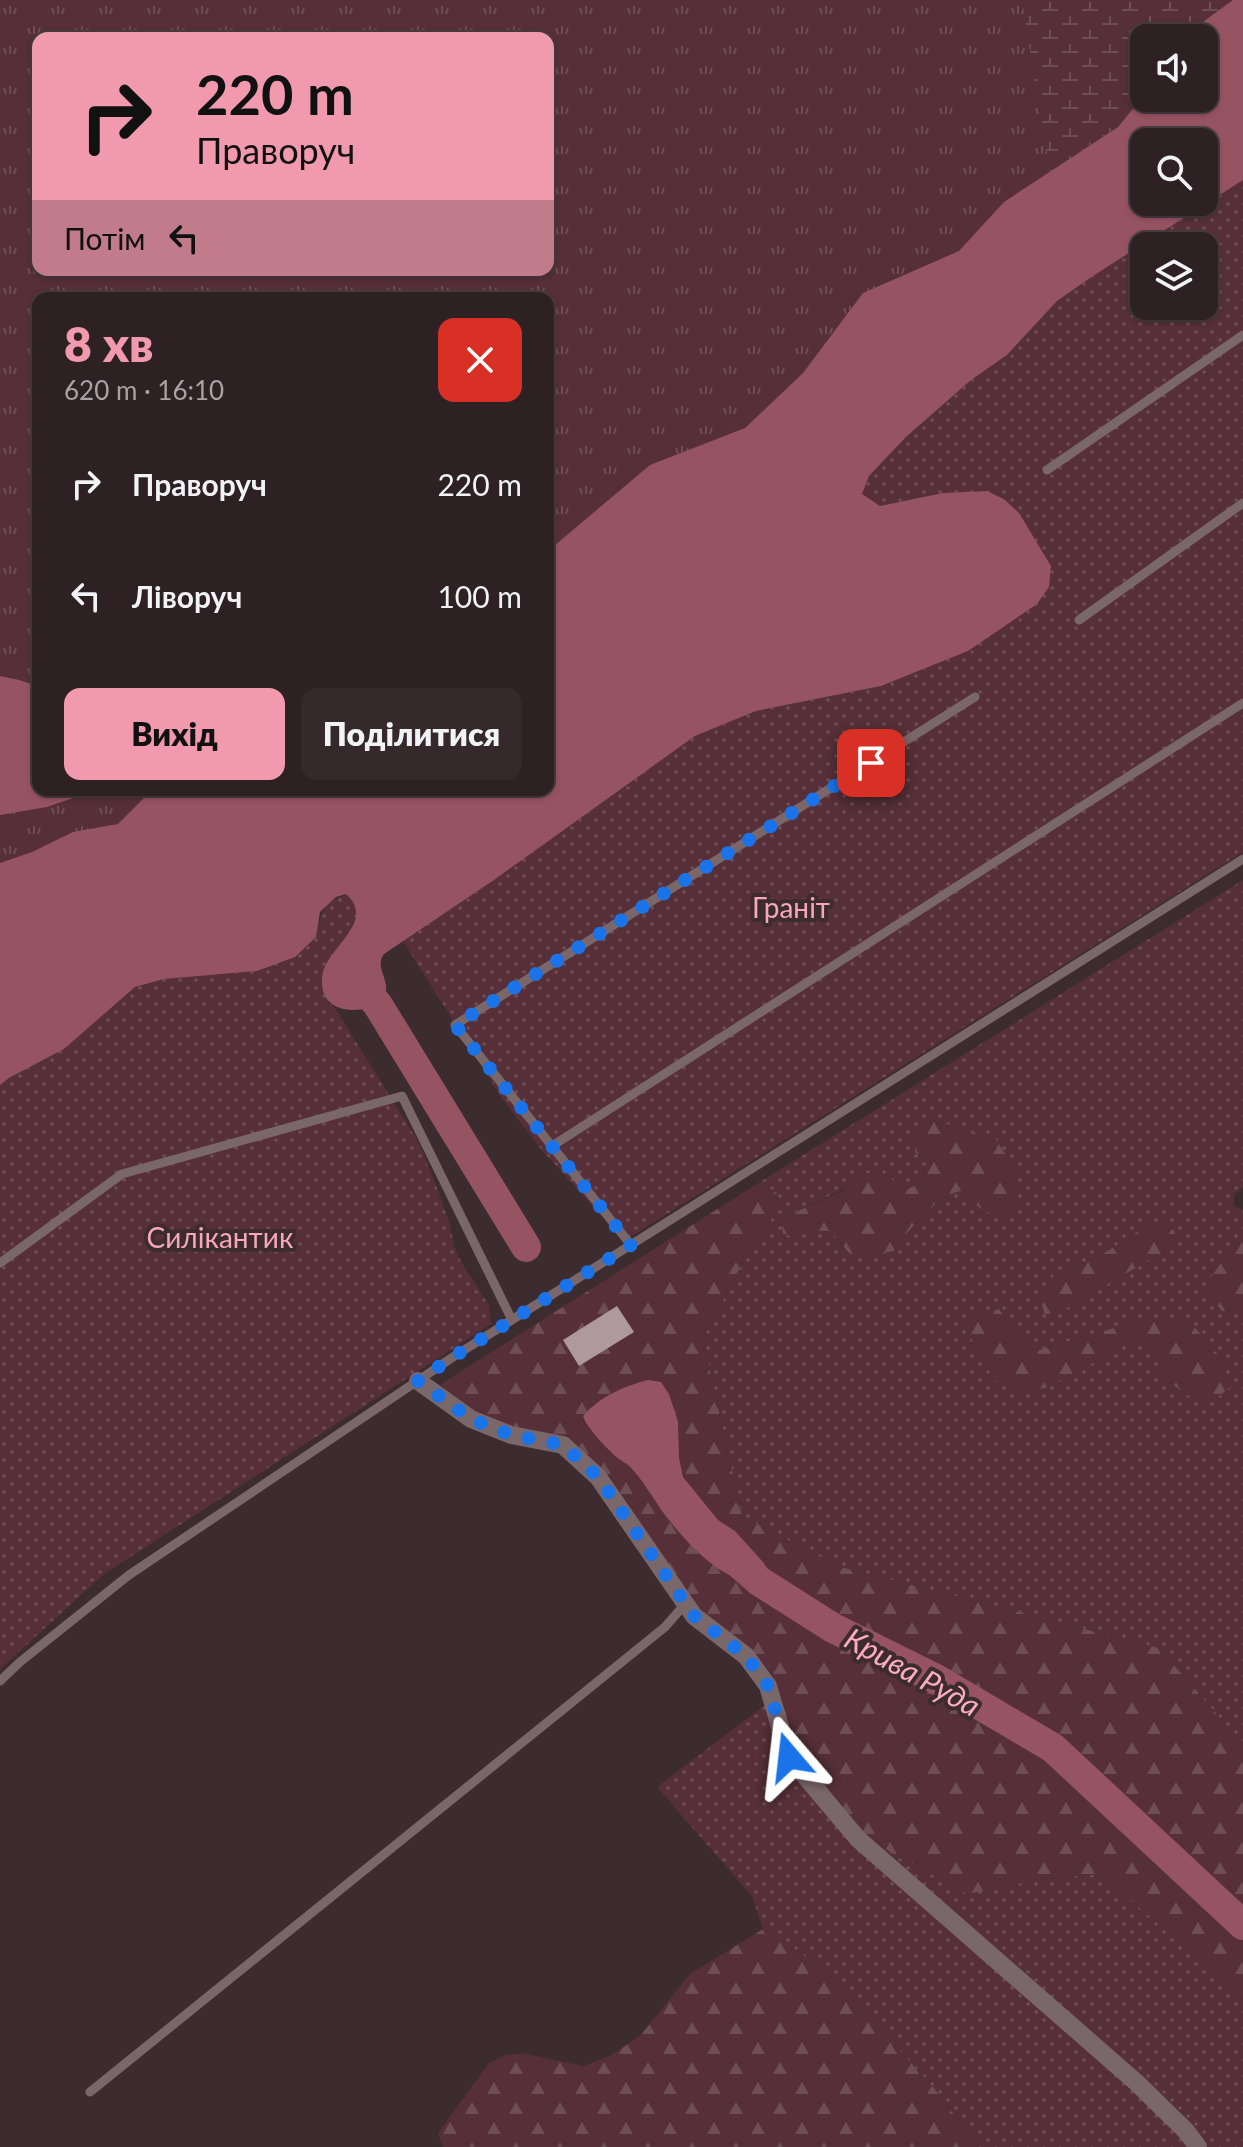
<!DOCTYPE html>
<html lang="uk">
<head>
<meta charset="utf-8">
<style>
  :root { --surface:#2d2123; --page:#35292b; --text:#f1f3f6; --muted:#a7a3a6; --line:#483e41; --accent:#f29aad }
  body { margin:0; font-family:Lato,sans-serif; background:var(--page); color:var(--text); height:100vh; display:flex; flex-direction:column; font-size:30px; white-space:nowrap }
  * { box-sizing:border-box; margin:0 }
  p { font-size:26px; color:var(--muted) }
  .icon { flex:none; width:44px; height:44px; fill:none; stroke:currentColor; stroke-width:2; stroke-linecap:round; stroke-linejoin:round }
  .map { position:relative; flex:1; overflow:hidden }
  .side { position:absolute; left:32px; top:292px; width:522px; height:504px; display:flex; flex-direction:column; background:var(--surface); border-radius:16px; box-shadow:0 2px 6px #0004,0 0 0 2px var(--line) }
  .side>* { flex:none }
  .hud { position:absolute; left:32px; top:32px; width:522px; height:244px; border-radius:16px; box-shadow:0 2px 6px #0004,0 0 0 2px var(--line); background:#f29aad; color:#111; overflow:hidden }
  .controls { position:absolute; left:1130px; top:24px; display:grid; gap:16px }
  .controls a { display:grid; place-items:center; width:88px; height:88px; border-radius:16px; background:var(--surface); box-shadow:0 2px 6px #0004,0 0 0 2px var(--line); font-size:40px }
  .pin { position:absolute; display:grid; place-items:center; width:68px; height:68px; color:#fff; margin:-34px; border-radius:16px; box-shadow:0 4px 12px #0006 }
  .me { position:absolute; width:88px; margin:-44px; rotate:343deg; stroke-linejoin:round; filter:drop-shadow(0 0 6px #0008) }
  .turn { display:flex; align-items:center; gap:28px; height:168px; padding:0 32px; font-size:36px }
  .turn .icon { width:104px; height:104px; stroke-width:2.5 }
  .turn b { display:block; font-size:56px; line-height:68px }
  .then { display:flex; align-items:center; height:76px; padding:0 32px; background:#0003; gap:16px; font-size:30px }
  .round { display:grid; place-items:center; flex:none; width:84px; height:84px; border-radius:16px; background:var(--page) }
  .overview { display:flex; align-items:center; justify-content:space-between; height:136px; padding:0 32px }
  h1 { font-size:48px; font-weight:800; line-height:60px; color:var(--accent) }
  .cta { display:flex; gap:16px; margin-top:auto; padding:16px 32px }
  .cta a { flex:1; height:92px; border-radius:16px; background:var(--accent); color:#111; font-size:32px; font-weight:800; line-height:92px; text-align:center }
  .cta a+a { background:var(--page); color:var(--text) }
  ul { padding:0; list-style:none }
  li { display:flex; align-items:center; gap:24px; height:112px; padding:0 32px }
  li div { flex:1 }
  li b { display:block; font-size:30px }
  li em { font-style:normal }
  .map>svg:first-child { display:block }
  .grass { fill:url(#grass-dots); fill-rule:evenodd }
  .forest { fill:url(#forest-firs) }
  .wetland { fill:url(#wetland-marsh) }
  .park { fill:url(#park-tufts); fill-rule:evenodd }
  .water { fill:#965362; fill-rule:evenodd }
  .lines { fill:none; stroke-linecap:round; stroke-linejoin:round }
  .river { stroke:#965362; stroke-width:30 }
  .building { fill:#ae999d }
  .service { stroke:#7a676a; stroke-width:9 }
  .minor { stroke:#7a676a; stroke-width:18 }
  .route { stroke:#1a73e8; stroke-width:14; stroke-dasharray:0 25.2 }
  .labels { text-anchor:middle; dominant-baseline:central; stroke-width:8; stroke-linejoin:round; paint-order:stroke }
  .park-label { font-size:28px; fill:#f8a7b8; stroke:#3c2c2f }
  .water-label { font-size:30px; font-style:italic; fill:#fcacbc; stroke:#3c2c2f }
</style>
</head>
<body>
<div class="map">
<svg width="1243" height="2147" viewBox="0 0 1243 2147">
  <defs>
    <pattern id="grass-dots" width="8" height="8" patternUnits="userSpaceOnUse" patternTransform="scale(2)"><rect width="8" height="8" fill="#562f38"/><path d="M2 2h.1M6 6h.1" fill="none" stroke="#6e4d54" stroke-width="1.8" stroke-linecap="round"/></pattern>
    <pattern id="forest-firs" width="22" height="20" patternUnits="userSpaceOnUse" patternTransform="scale(2)"><rect width="22" height="20" fill="#562f38"/><path d="M5 1l3.5 6h-7zM16 11l3.5 6h-7z" fill="#6e4d54"/></pattern>
    <pattern id="wetland-marsh" width="20" height="14" patternUnits="userSpaceOnUse" patternTransform="scale(2)"><rect width="20" height="14" fill="#562f38"/><path d="M1 5h8M5 5V1M11 12h8M15 12V8" fill="none" stroke="#6e4d54"/></pattern>
    <pattern id="park-tufts" width="24" height="20" patternUnits="userSpaceOnUse" patternTransform="scale(2)"><rect width="24" height="20" fill="#562f38"/><path d="M3 7l-1-3M5 7V3M7 7l1-3M15 17l-1-3M17 17v-4M19 17l1-3" fill="none" stroke="#6e4d54"/></pattern>
  </defs>
  <rect width="100%" height="100%" fill="#3c2c2f"/>
  <path class="grass" d="M1243 180V852L624 1241 540 1148 501 1097 403 941 494 880 695 736 756 711 881 686 968 651 1005 499 987 491 943 494 880 506 861 494 869 476 906 437 971 380 1007 355 1057 301 1093 276ZM1144 246H1204V306H1144Z
    M1243 880V1187L1234 1195V1206L1243 1210V1236L1237 1240 1222 1311 1243 1313V1744L1159 1648 837 1566 742 1516 703 1338 744 1260 776 1212 777 1193 760 1182ZM941 1121 958 1129 995 1138 974 1204 965 1191C942 1189 906 1233 894 1251L845 1250 834 1234 787 1216 881 1171 906 1191 922 1182 928 1163 916 1153ZM1146 1226 1173 1246 1053 1276 1103 1254ZM999 1309 1018 1337 1036 1351 1141 1320 1191 1397 1161 1377 1158 1357 1146 1342 1133 1341 1046 1388 994 1379 964 1325Z
    M347 894 355 902 357 913 352 929 339 945 328 1002 335 1008 419 1143 439 1193 450 1225 454 1246 461 1262 489 1305 491 1324 104 1574 0 1669V1085L9 1078 64 1049 135 987 316 937C320 915 323 901 347 894Z
    M778 1695 1032 1881 1090 1874 1109 1880 1243 2000V2147H979L933 2087 832 1977 782 1939 763 1929 752 1896 657 1787Z"/>
  <path class="forest" d="M925 1121H941L958 1129 995 1138 1013 1166 1019 1194 1009 1216C986 1216 978 1209 965 1191 942 1189 906 1232 894 1251 885 1252 864 1258 856 1256 842 1253 840 1233 827 1231 811 1229 799 1240 783 1234L782 1225 787 1216 844 1190 856 1175 881 1171 906 1190 922 1182 928 1163 916 1153 914 1141Z
    M760 1182 777 1193 776 1212 744 1260 703 1338 742 1516 837 1566 1159 1648 1243 1744V2000L1109 1880 1089 1874 1032 1881 967 1894 880 1846 849 1822 792 1746 772 1674 746 1645 703 1625 593 1475 562 1453 450 1401 441 1384Z
    M1158 1222 1166 1223 1175 1232 1173 1246 1067 1308 1045 1315 1040 1299 1053 1276 1103 1254 1146 1226Z
    M1243 1236V1313L1222 1311 1208 1295 1207 1283 1237 1240Z
    M999 1309 1018 1337 1036 1351 1141 1320 1167 1317 1189 1321 1222 1359 1231 1386 1211 1403 1191 1397 1161 1377 1158 1357 1146 1342 1133 1341 1046 1388 1016 1392 994 1380 964 1325 980 1313Z
    M763 1929 782 1939 832 1977 933 2087 979 2147H443L438 2133 489 2063 506 2055 522 2053 583 2066 610 2056 640 2036 690 1974Z"/>
  <path class="wetland" d="M957 0H1233L1204 21 1190 38H1144V95L1118 127 1004 202 548 298H524Z"/>
  <path class="park" d="M0 0H1022L1057 217 548 653V298H38V790H361L0 951ZM38 38H548V270H38Z"/>
  <path class="water" d="M1233 0H1243V180L1093 276 1057 301 1007 355 971 380 906 437 869 476 862 494 880 506 943 493 987 491 1004 499 1019 513 1051 566 1049 587 1037 604 968 651 881 686 756 711 695 736 494 880 384 954C373 968 394 983 383 999 379 1005 374 1006 368 1008 344 1014 320 1007 322 978 324 948 378 923 346 894L336 897 320 912 316 937 295 957 257 971 164 979 135 987 64 1049 9 1078 0 1085V863L32 852 73 832 118 824 152 790H548V551L650 465 745 428 803 373 863 293 959 251 1004 202 1118 127 1144 95V98H1204V38H1190L1204 21ZM1144 142H1204V202H1144Z
    M0 676 19 680 38 686V790H96L47 807 0 815Z
    M648 1380 661 1382 669 1394 678 1422 679 1458 683 1477 718 1520 735 1531 763 1562 767 1568 766 1575C736 1598 687 1543 669 1520 656 1504 647 1486 633 1470 628 1463 620 1461 614 1455 603 1445 594 1434 586 1423L583 1416C599 1397 624 1386 648 1380Z"/>
  <g class="lines">
    <path class="river" d="M372 998 378 1005 526 1247
      M729 1555 759 1581 833 1628 936 1679 1053 1748 1243 1925"/>
  </g>
  <path class="building" d="M617 1306 634 1332 579 1366 563 1340Z"/>
  <g class="lines">
    <path class="service" d="M1047 470 1243 335
      M1079 620 1243 503
      M552 1146 1243 703
      M631 1245 455 1025 975 697
      M0 1263 122 1174 402 1096 512 1320
      M0 1681 20 1662 129 1575 453 1357 1243 859
      M90 2092 665 1627 685 1604"/>
    <path class="minor" d="M418 1381 471 1419 511 1435 563 1445 598 1477 694 1616 746 1656 768 1686 789 1757 858 1839 1137 2083 1186 2131 1198 2147"/>
  </g>
  <g class="lines">
    <path class="route" d="M789 1757 768 1686 746 1656 694 1616 598 1477 563 1445 511 1435 471 1419 418 1381 453 1357 631 1245 455 1025 871 763"/>
  </g>
  <g class="labels">
    <g class="park-label">
      <text x="791" y="907">Граніт</text>
      <text x="220" y="1237">Силікантик</text>
    </g>
    <g class="water-label">
      <text transform="translate(913 1671) rotate(29)">Крива Руда</text>
    </g>
  </g>
</svg>
<div class="controls">
<a><svg class="icon" aria-label="sound" viewBox="0 0 24 24"><path d="M4 9h4l5-4v14l-5-4H4zM17 9q2 3 0 6"/></svg></a>
<a><svg class="icon" aria-label="search" viewBox="0 0 24 24"><circle cx="10" cy="10" r="6"/><path d="M15 15l6 6"/></svg></a>
<a><svg class="icon" aria-label="layers" viewBox="0 0 24 24"><path d="M12 4l9 5-9 5-9-5zM3 14l9 5 9-5"/></svg></a>
</div>
<div class="pin" style="left:871px;top:763px;background:#d93025"><svg class="icon" aria-label="arrive" viewBox="0 0 24 24"><path d="M6 21V4h12l-3 4 3 4H6"/></svg></div>
<svg class="me" style="left:789px;top:1757px" viewBox="-20 -20 40 40"><path d="M0-17L14 15 0 8-14 15z" fill="#1a73e8" stroke="#fff" stroke-width="4"/></svg>
<div class="hud">
<div class="turn"><svg class="icon" aria-label="right" viewBox="0 0 24 24"><path d="M7 20v-9h11M14 6l5 5-5 5"/></svg><div><b>220 m</b>Праворуч</div></div>
<div class="then">Потім<svg class="icon" aria-label="left" viewBox="0 0 24 24"><path d="M17 20v-9H6M10 6l-5 5 5 5"/></svg></div>
</div>
<section class="side">
<div class="overview"><div><h1>8 хв</h1><p>620 m · 16:10</p></div><a class="round" style="background:#d93025;color:#fff"><svg class="icon" aria-label="close" viewBox="0 0 24 24"><path d="M6 6l12 12M18 6L6 18"/></svg></a></div>
<ul>
<li><svg class="icon" aria-label="right" viewBox="0 0 24 24"><path d="M7 20v-9h11M14 6l5 5-5 5"/></svg><div><b>Праворуч</b></div><em>220 m</em></li>
<li><svg class="icon" aria-label="left" viewBox="0 0 24 24"><path d="M17 20v-9H6M10 6l-5 5 5 5"/></svg><div><b>Ліворуч</b></div><em>100 m</em></li>
</ul>
<div class="cta"><a>Вихід</a><a>Поділитися</a></div>
</section>
</div>
</body>
</html>
